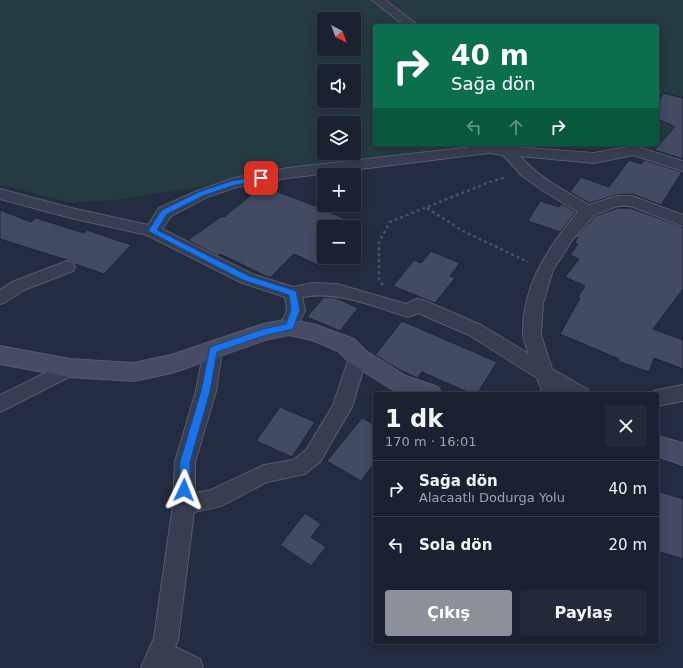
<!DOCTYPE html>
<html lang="tr">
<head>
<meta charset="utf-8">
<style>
  :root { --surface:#1a2130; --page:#232938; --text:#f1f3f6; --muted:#9fa3ab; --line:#383e4c; --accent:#8c9099 }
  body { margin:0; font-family:"DejaVu Sans",sans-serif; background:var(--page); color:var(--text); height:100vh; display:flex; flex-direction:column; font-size:15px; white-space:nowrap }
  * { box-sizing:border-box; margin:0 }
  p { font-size:13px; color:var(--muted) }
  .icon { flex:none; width:22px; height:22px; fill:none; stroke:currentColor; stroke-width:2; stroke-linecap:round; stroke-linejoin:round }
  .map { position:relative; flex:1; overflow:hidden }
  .panel { position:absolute; left:373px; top:392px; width:286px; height:252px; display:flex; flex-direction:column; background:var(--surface); border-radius:4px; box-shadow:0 2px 10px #0003,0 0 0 1px var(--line) }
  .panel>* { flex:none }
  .banner { position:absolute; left:373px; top:24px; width:286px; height:122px; border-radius:4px; box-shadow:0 2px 10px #0003,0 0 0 1px var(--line); background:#0b6e4f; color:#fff; overflow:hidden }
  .needle { width:26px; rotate:139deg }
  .tools { position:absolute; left:317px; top:12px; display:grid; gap:8px }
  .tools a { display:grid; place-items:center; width:44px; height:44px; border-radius:4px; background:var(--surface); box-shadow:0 2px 10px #0003,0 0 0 1px var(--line); font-size:20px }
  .pin { position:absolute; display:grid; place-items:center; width:34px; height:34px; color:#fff; margin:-17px; border-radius:8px; box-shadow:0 2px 6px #0006 }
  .me { position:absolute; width:44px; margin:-22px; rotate:2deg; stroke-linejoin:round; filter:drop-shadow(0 0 3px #0008) }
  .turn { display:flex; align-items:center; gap:14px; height:84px; padding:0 12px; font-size:18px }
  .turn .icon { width:52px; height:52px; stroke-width:2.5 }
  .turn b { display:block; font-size:28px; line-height:34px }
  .lanes { display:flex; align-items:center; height:38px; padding:0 12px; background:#0003; justify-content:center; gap:20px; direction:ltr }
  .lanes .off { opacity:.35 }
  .round { display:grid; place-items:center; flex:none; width:42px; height:42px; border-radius:4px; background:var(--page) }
  .headline { display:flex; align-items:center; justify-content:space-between; height:68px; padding:0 12px }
  h1 { font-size:24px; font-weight:700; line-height:30px }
  .cta { display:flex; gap:8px; margin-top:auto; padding:8px 12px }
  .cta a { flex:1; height:46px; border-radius:4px; background:var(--accent); color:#fff; font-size:16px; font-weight:700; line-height:46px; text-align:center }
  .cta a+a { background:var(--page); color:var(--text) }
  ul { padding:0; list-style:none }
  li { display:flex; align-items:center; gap:12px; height:56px; padding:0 12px; border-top:1px solid var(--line) }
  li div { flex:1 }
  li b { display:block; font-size:15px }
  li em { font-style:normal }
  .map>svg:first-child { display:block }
  .green { fill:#253a41; fill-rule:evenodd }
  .building { fill:#424b62; stroke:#1e2537 }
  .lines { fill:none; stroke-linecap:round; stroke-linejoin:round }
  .street-casing { stroke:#555c6e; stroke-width:2 }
  .secondary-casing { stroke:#555c6e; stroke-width:2 }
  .path { stroke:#43575e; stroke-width:2.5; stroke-dasharray:3 3; stroke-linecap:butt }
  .street { fill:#373e50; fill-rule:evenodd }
  .secondary { fill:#454c63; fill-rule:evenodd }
  .route { fill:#1a73e8; stroke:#114b97 }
</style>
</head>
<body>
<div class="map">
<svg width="683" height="668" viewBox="0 0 683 668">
  <rect width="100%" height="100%" fill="#232c40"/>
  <path class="green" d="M0 0H683V159L653 151 588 150 535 147 466 146 116 200 70 203 0 184ZM324 19H354V49H324ZM375 26H657V144H375ZM324 71H354V101H324ZM324 123H354V153H324Z"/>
  <path class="building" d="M663 93 683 98V159L654 150 675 127 657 119V105Z
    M629 160 641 164 644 160 682 172 661 205 632 194 617 195 589 203 570 192 581 177 609 187Z
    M262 186 315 206 359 225 354 231V227H324V257H328L320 266 294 254 270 278 220 254 218 256 188 240 222 216 224 217Z
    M540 201 559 207 562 204 576 212 560 232 528 221Z
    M618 208H630L683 227V289L653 329 683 340V369L654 358 649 372 618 361 619 359 560 334 580 298 578 297 585 286 565 277 579 259 570 255 578 244 574 243 578 238 576 237 595 216Z
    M0 210 31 222 36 218 84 233 87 230 131 245 104 274 75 264 73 262 0 239Z
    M431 251 460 263 450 276 455 278 435 303 393 286 414 260 421 263Z
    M324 297 336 298 358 308 340 331 307 317Z
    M402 321 497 362 477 394H472L422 372 417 378 396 368 375 355Z
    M280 407 315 422 292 457 256 441Z
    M362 418 375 425V462L361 481 327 461Z
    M657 491 683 499V559L657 551Z
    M305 513 321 524 311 537 326 547 311 566 280 545Z"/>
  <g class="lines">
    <defs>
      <path id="street" d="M372 0H385L419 26H405Z
        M489 145 594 153 634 146 683 161V171L633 155 594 163 520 156C539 178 565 191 589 205L617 196H632L683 215V226L630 206H618L594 215 573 239 553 270 543 303 541 335 552 369 587 389 590 394H543L537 378 469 335 418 313 408 317C374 307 338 290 302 297L305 310 295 332 289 334 283 332 280 327 287 310 285 297 240 282 147 235 71 218 0 199V189L71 208 148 225 159 208 197 191 234 178 288 168ZM489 153 503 155 521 175 542 190 578 212C548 247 522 286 523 334 523 340 527 348 529 354L481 325 423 300 417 299 406 304 337 284 313 283 293 287 252 274 162 229 171 216 207 197 237 187 288 178Z
        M67 261 73 263 75 267 73 271 24 290 6 302 0 304V290L12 282Z
        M213 343 219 345 222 350 216 391 195 462V493L211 490 264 465 293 460 306 450 333 405 351 352 358 350 365 352 367 357 352 407 320 462 305 474 267 482 221 506 194 512 178 640 175 647 200 659 203 668H141L154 638 173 505 175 462 196 391 204 350 207 345Z
        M70 361 77 363 79 368 77 373 0 412V395Z
        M683 385V401L657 406V394H649L657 390Z"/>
      <path id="secondary" d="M289 319 316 325 354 339 366 351 406 376 438 387 442 394H404L390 388 350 363 338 351 312 340 289 335 265 340 172 373 133 381 70 377 0 364V346L70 359 133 363 171 355 263 324Z
        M657 436 683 443V465L657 456Z"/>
    </defs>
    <use href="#street" class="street-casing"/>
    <use href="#secondary" class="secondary-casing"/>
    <path class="path" d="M427 208 463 231 528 262
      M383 285 379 279V242L390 222 487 183 506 177"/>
    <use href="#street" class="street"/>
    <use href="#secondary" class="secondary"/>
  </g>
  <path class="route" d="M261 176H264V180L235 185 205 195 167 214 157 230 249 276 296 291 300 310 293 329 263 336 217 352 210 391 190 462V490L188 494 184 495 181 494 179 490 180 462 201 391 210 347 263 329 286 324 291 310 289 295 243 280 148 231 162 210 199 192 231 181Z"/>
</svg>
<div class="tools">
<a><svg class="needle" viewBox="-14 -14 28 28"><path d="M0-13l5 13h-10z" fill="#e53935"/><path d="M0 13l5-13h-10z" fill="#9fa3ab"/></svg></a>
<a><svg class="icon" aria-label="sound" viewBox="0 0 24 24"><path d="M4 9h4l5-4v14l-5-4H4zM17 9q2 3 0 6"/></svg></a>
<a><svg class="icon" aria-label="layers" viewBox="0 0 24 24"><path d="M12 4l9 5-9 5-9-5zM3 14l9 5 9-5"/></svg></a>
<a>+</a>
<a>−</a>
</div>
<div class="pin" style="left:261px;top:178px;background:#d93025"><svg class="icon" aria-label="arrive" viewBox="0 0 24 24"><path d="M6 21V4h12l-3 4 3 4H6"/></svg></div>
<svg class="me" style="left:184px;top:490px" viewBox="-20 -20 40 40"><path d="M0-17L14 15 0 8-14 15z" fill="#1a73e8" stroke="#fff" stroke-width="4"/></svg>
<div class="banner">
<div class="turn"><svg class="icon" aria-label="right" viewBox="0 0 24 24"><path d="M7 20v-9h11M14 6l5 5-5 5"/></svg><div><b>40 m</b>Sağa dön</div></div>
<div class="lanes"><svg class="icon off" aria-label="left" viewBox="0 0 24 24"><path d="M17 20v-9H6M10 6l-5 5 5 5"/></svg><svg class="icon off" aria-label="ahead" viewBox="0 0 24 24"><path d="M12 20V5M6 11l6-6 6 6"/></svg><svg class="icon" aria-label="right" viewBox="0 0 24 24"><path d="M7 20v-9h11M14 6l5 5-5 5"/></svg></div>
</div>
<section class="panel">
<div class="headline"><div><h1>1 dk</h1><p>170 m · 16:01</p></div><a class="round"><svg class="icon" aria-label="close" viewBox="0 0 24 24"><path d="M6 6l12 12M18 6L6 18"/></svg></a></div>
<ul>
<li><svg class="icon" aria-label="right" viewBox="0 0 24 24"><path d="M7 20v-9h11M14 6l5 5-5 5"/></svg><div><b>Sağa dön</b><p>Alacaatlı Dodurga Yolu</p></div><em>40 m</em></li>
<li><svg class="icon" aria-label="left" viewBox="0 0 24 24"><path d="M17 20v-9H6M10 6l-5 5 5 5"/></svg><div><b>Sola dön</b></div><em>20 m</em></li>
</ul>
<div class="cta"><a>Çıkış</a><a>Paylaş</a></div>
</section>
</div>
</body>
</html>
